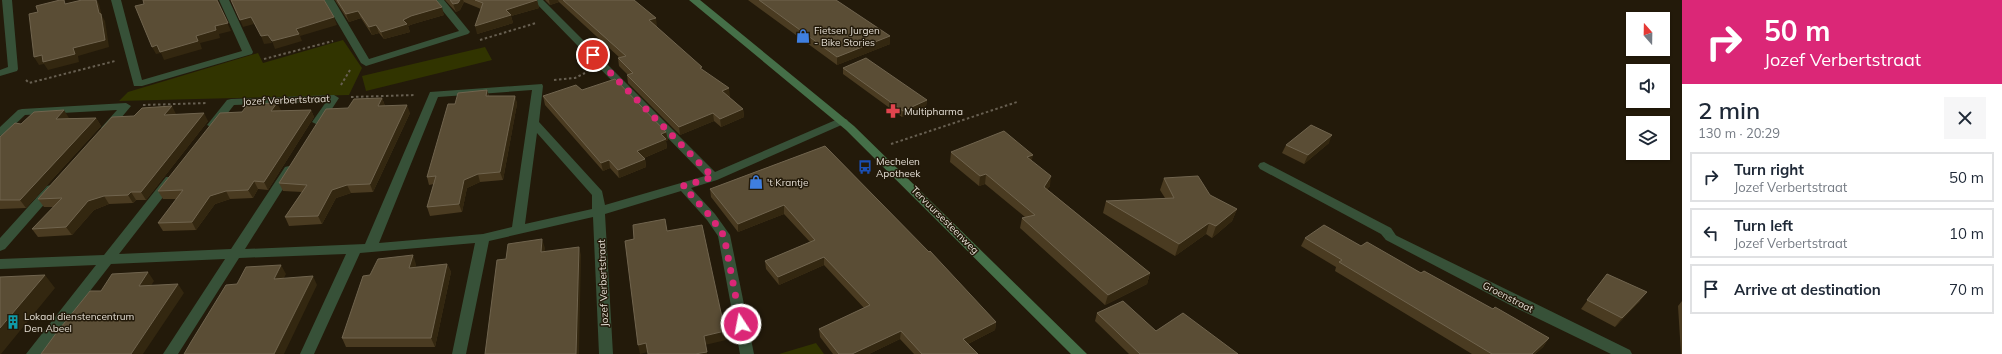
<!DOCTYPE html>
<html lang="en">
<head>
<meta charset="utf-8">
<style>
  :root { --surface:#fff; --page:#f6f6f7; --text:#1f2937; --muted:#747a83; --line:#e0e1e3 }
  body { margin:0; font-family:Mulish,sans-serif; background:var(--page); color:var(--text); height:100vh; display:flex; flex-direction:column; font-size:15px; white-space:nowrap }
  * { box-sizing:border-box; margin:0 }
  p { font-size:13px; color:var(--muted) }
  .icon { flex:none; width:22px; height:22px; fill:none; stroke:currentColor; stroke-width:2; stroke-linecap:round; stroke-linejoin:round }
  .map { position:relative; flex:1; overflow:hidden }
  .drawer { display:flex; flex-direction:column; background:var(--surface); width:320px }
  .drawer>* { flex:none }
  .top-card { background:#db2777; color:#fff; overflow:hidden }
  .needle { width:26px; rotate:340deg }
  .buttons { position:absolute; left:1626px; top:12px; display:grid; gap:8px }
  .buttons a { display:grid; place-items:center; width:44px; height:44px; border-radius:0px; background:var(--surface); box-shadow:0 1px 3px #0004; font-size:20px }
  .pin { position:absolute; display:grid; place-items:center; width:34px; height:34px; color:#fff; margin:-17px; border:2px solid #fff; border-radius:50%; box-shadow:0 1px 4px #0007 }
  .me { position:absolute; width:44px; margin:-22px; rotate:349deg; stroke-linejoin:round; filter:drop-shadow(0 0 3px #0008) }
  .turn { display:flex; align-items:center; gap:14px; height:84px; padding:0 16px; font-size:18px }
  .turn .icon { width:52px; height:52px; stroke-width:2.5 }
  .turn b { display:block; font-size:28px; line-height:34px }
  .round { display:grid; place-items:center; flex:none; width:42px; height:42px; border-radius:0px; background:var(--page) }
  .headline { display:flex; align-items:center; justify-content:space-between; height:68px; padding:0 16px }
  h1 { font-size:24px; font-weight:600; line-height:30px }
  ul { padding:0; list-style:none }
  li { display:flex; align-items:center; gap:12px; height:50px; margin:0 8px 6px; padding:0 8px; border:2px solid var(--line); border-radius:0px }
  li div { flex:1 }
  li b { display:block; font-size:15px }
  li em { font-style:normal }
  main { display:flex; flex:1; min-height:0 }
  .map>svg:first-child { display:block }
  .green { fill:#313400 }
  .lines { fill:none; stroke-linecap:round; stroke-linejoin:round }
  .path { stroke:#675f51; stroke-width:2; stroke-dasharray:2.5 2.5; stroke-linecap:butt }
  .lane { fill:#375138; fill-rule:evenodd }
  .street { fill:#375138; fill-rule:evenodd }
  .secondary { fill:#456f48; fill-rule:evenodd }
  .wall { fill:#4a3b21 }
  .shaded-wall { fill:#332710 }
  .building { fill:#5a4d35; stroke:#70644e }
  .route { stroke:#db2777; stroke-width:7; stroke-dasharray:0 12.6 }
  .labels { text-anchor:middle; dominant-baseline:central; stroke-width:3; stroke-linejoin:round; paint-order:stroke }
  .poi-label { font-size:10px; fill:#e4ded4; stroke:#231a0a; text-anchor:start }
  .street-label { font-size:10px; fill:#e4ded4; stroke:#231a0a }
</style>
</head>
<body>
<main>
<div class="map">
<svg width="1682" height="354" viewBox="0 0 1682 354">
  <rect width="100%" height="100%" fill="#231a0a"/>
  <path class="green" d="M343 40 362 68 349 95 119 101 128 92 258 53 263 63Z
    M485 47 492 60 366 91 362 76Z
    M816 343 824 354H779Z"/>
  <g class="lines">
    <path class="path" d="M480 40 536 23
      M264 59 333 41
      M26 80 29 83 115 61
      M554 80 575 78 585 73
      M341 85 350 70
      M351 97 415 95
      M143 105 208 103
      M891 144 1017 102"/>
    <path class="lane" d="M1264 162 1391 228 1397 237 1396 240H1386L1381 234 1260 169 1258 166 1260 163Z"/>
    <path class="street" d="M2 0H12L18 69 17 71 0 76V70L8 67Z
      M111 0H121L142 80 242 51 219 0H229L253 52 252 54 142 86H134Z
      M324 0H334L369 59 459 31 434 0H444L470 32 468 34 366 66 361 63Z
      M533 0H543L715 172 838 119H846L848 121 846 123 717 180 691 188 715 214 730 235 754 354H740L718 236 707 220 681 191 605 214 613 354H599L593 217 489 241 466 354H452L475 243 360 253 314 354H300L346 254 239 258 178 354H163L225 259 111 264 41 354H26L96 265 0 269V259L104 255 166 177H174L176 180 174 183 119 254 231 249 285 167 289 166 295 170 245 249 365 244 430 92 542 84 543 86 539 122 602 191 605 205 705 176ZM532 90 512 227 483 234 379 243 438 97ZM537 133 592 195V209L525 224Z
      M334 95 339 98 322 124 318 125 312 122 326 102 234 105 217 127 213 128 207 125 227 100 231 99Z
      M126 103 131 106 111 130 107 131 101 128 117 110 25 115 4 135 0 136V127L18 110 22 109Z
      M51 185 55 186 57 189 55 192 5 249 0 251V238L47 186Z
      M1391 233 1630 350 1632 354H1611L1512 306 1386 240 1385 237 1386 234Z"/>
    <path class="secondary" d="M689 0H700L854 126 1087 354H1071L846 130Z"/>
  </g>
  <path class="wall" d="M335 0H436L444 15 413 24 408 26 410 32 384 39 379 33 372 35 361 18 349 22Z
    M445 0H537L539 8 511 16 513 23 477 34 481 9 464 2 460 10 456 12Z
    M545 0H634L657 26H656L730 96 729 97 743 109 744 117 721 127 714 121 680 135 628 83 627 75H628L619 66 618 58H620L559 2 550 5Z
    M748 0H836L890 44 837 65Z
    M843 68 927 100 926 106 902 117 843 74Z
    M487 90 489 96H515L517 104 503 180 480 182 467 188 462 212 430 216 427 207 434 184 429 185 427 177 455 104Z
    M582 90 666 132 668 140 666 141 667 148 644 158 645 159 646 167 619 178 610 168 603 171 545 105 543 96Z
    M382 98 385 106 410 113 373 192 351 193 336 198 322 224 289 226 285 217 302 192 283 191 279 183 348 108Z
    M281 110V111L311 110 314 117 268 190 258 189 253 198 230 199 215 204 196 230 163 231 158 223 177 199H163L158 191Z
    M176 114 208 121 146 200H136L133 203 109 204 94 210 72 235 38 237 32 229 54 207H44L38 199Z
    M69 118H96L101 126 26 208 0 209V137L21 124Z
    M1329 143 1304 164 1282 153 1286 145Z
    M825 146 996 322 995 330 968 344 978 354H914L900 339 869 354H833L820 337 819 329 864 308 824 265 779 285 766 269 765 261 810 242 784 214 738 232 711 197 710 189Z
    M951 152 1032 161 1050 186 1047 189 1150 273 1147 284 1105 305 1020 228 1022 218 1025 217 985 184 979 186 950 162Z
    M1164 178 1210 195 1237 209 1232 221 1212 238 1206 234 1175 256 1103 213 1106 201 1165 198 1160 190Z
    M1305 238 1361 246 1421 273 1549 338 1543 347 1535 354H1472L1335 271 1336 267 1301 246Z
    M416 264 415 267 447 264 451 272 435 347H346L342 338 370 275Z
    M1607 274 1640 301 1615 327 1581 309Z
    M1682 301V354H1681L1678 306Z
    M1097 313 1156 331 1238 354H1129L1095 321Z"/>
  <path class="shaded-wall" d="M96 0H97L99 4 102 16 105 21 109 47 78 56 79 62 48 70 44 64 39 65 34 57 73 48 99 13Z
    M217 0 231 31 219 34 220 38 200 43 202 49 164 60 161 53 156 54 152 47 196 36 215 26Z
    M460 0H463L464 2 460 10 456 12 453 4Z
    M537 0 539 8 511 16 513 23 477 34 475 26 506 10Z
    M549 0H558L559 2 550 5Z
    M442 7 444 15 413 24 408 26 410 32 384 39 381 32 403 20 411 16Z
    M358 11 361 18 349 22 346 14Z
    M251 17 254 24 243 27 240 20Z
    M334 17 337 25 300 36 302 41 275 49 272 41 296 29Z
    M656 18 657 26 650 28 649 20Z
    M376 25 379 33 372 35 369 27Z
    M268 35 272 43 264 44 261 36Z
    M890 36V44L837 65V57Z
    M729 88 730 96 723 99 722 91Z
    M487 90 489 98 486 96Z
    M515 96 517 104 503 180 500 172Z
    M382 98 385 106H378Z
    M927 100 926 106 902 117 903 111Z
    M277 103 281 110 275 119 271 111Z
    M407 105 410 113 373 192 370 184Z
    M172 106 176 114 164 115Z
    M743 109 744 117 721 127 720 119Z
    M64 110 69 118 56 119Z
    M311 110 314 117 268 190 264 182Z
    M204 113 208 121 146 200 141 192Z
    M713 113 714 121 680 135 679 127Z
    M96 118 101 126 26 208 20 200Z
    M666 132 668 140 666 141 667 148 639 160 637 151 661 134Z
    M1332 135 1329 143 1304 164 1308 155Z
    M1033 155 1031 164 1027 157Z
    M645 159 646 167 619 178 618 170Z
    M609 160 610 168 603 171 601 163Z
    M478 174 480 182 467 188 462 212 459 204 464 180Z
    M986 174 985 184 979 186 980 176Z
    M1051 176 1050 186 1042 197 1044 187Z
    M254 181 258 189 253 198 248 190Z
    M347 185 351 193 336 198 322 224 318 216 332 190Z
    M226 191 230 199 215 204 196 230 192 222 210 196Z
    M131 192 136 200 133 203 128 195Z
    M104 196 109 204 94 210 72 235 66 227 88 201Z
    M784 205V214L738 232V224Z
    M1237 209 1232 221 1212 238 1216 226Z
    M1209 223 1206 234 1175 256 1179 244Z
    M542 239 545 248 544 261 541 252Z
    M579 247 581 255 579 354H576Z
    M413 255 416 264 413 277 409 268Z
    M824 257V265L779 285 778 277Z
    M447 264 451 272 435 347 431 338Z
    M281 265 286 274 279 288 274 279Z
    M148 272 154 281 145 295 139 286Z
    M1150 273 1147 284 1105 305 1108 295Z
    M45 275 55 288 1 354H0V328Z
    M313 276 317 285 284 354H274Z
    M178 284 184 293 143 354H131Z
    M1647 292 1640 301 1615 327 1622 318Z
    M996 322 995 330 962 347 963 339Z
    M725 331 726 340 705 345 704 336Z
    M901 331 900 339 869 354H852Z
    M1549 338 1543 347 1535 354H1532Z
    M646 343 648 352 640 354 638 345Z
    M707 352V354H695Z"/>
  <path class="building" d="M60 0H64L65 4 82 0H96L99 13 101 14 105 40 73 48 75 54 43 62 42 55 34 57 29 14 38 12 36 6Z
    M143 0H217L228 23 215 26 216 30 196 36 198 41 160 52 157 45 152 47 135 6 144 4Z
    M231 0H324L334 17 296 29 299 34 272 41 268 35 261 36 251 17 240 20Z
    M337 0H436L442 7 411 16 403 20 407 24 381 32 376 25 369 27 358 11 346 14Z
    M450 0H460L458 3 453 4Z
    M475 0H537L506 10 511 15 475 26 483 3Z
    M563 0H634L656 18 649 20 702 67 700 68 729 88 722 91 743 109 720 119 713 113 679 127 627 75 633 73 618 58 626 56Z
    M759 0H836L890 36 837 57Z
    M866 58 927 100 903 111 843 68Z
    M615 79 666 132 661 134 666 139 637 151 645 159 618 170 609 160 601 163 543 96 576 85 582 90Z
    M487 90 486 96H515L500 172 478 174 464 180 459 204 427 207 436 176 427 177 448 104H455L458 93Z
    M382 98 378 106 407 105 370 184 347 185 332 190 318 216 285 217 307 185 279 183 326 109 348 108 354 99Z
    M277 103 271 111 311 110 264 182 254 181 248 190 226 191 210 196 192 222 158 223 183 190 158 191 220 113 242 112 248 104Z
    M172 106 164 115 204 113 141 192H131L128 195 104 196 88 201 66 227 32 229 62 198 38 199 112 117 134 116 142 108Z
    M64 110 56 119 96 118 20 200H0V137L15 123 21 124 34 112Z
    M1311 125 1332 135 1308 155 1286 145Z
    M1004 131 1033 155 1027 157 1051 176 1044 187 1150 273 1108 295 1022 218 1035 215 986 174 980 176 951 152Z
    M825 146 929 252 930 251 996 322 963 339 978 354H922L901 331 852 354H839L819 329 870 305 824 257 778 277 765 261 815 240 784 205 738 224 710 189Z
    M1198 176 1210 195 1237 209 1216 226 1209 223 1179 244 1106 201 1174 198 1164 178Z
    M665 219 667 231 702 225 725 331 704 336 707 352 695 354H648L646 343 638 345 625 241 634 239 633 225Z
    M1324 225 1361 246 1367 242 1421 273 1424 271 1493 309 1495 307 1549 338 1532 354H1492L1339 262 1342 260 1305 238Z
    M542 239 541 252 579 247 576 354H485L497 260 506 259 508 244Z
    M413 255 409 268 447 264 431 338H342L363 276 370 275 378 259Z
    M281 265 274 279 313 276 274 354H184L191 342 226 285 237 284 246 267Z
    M148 272 139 286 178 284 131 354H41L57 332 90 291H101L112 274Z
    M1607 274 1647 292 1622 318 1587 300Z
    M45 275 0 328V277Z
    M1123 301 1156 331 1183 313 1238 354H1140L1097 313Z"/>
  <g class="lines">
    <path class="route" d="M593 55 713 177 683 186 711 217 724 236 741 324"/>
  </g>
  <defs>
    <symbol id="shop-bare" viewBox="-9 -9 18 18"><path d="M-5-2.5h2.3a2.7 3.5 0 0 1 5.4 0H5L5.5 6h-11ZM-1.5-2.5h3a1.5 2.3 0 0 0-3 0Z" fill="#3f7fe0" stroke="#231a0a" stroke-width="2.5" paint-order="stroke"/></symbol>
    <symbol id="pharmacy-bare" viewBox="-9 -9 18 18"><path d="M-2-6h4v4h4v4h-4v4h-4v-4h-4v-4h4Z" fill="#e0444e" stroke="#231a0a" stroke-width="2.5" paint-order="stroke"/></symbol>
    <symbol id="bus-bare" viewBox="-9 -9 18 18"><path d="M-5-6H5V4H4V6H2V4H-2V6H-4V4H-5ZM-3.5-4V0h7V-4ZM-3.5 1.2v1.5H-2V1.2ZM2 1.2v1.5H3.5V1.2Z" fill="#1a4fb4" stroke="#231a0a" stroke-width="2.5" paint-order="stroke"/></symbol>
    <symbol id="building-bare" viewBox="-9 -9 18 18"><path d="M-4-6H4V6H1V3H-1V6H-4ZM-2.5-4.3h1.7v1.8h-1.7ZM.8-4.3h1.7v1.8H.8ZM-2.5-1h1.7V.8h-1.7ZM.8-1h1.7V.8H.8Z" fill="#0f9aa8" stroke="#231a0a" stroke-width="2.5" paint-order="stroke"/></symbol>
  </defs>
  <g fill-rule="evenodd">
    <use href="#shop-bare" x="793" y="26" width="20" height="20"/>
    <use href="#pharmacy-bare" x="883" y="101" width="20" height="20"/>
    <use href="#bus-bare" x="855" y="157" width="20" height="20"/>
    <use href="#shop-bare" x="746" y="172" width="20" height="20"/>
    <use href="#building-bare" x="3" y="312" width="20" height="20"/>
  </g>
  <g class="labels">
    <g class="poi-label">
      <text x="814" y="30">Fietsen Jurgen<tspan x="814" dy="12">- Bike Stories</tspan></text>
      <text x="904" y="111">Multipharma</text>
      <text x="876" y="161">Mechelen<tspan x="876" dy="12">Apotheek</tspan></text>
      <text x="767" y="182">'t Krantje</text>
      <text x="24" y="316">Lokaal dienstencentrum<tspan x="24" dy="12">Den Abeel</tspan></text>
    </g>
    <g class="street-label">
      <text transform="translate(286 100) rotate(-2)">Jozef Verbertstraat</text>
      <text transform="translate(945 220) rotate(45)">Tervuursesteenweg</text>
      <text transform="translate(603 283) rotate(-92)">Jozef Verbertstraat</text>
      <text transform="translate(1508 297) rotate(27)">Groenstraat</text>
    </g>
  </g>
</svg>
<div class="buttons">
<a><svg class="needle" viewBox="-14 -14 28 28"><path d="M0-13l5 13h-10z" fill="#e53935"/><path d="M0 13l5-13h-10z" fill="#747a83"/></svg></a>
<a><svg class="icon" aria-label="sound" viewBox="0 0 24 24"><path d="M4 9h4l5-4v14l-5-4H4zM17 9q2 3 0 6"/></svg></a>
<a><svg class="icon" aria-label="layers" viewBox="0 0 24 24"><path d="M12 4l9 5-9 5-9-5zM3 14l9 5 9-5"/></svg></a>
</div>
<div class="pin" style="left:593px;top:55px;background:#d93025"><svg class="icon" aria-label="arrive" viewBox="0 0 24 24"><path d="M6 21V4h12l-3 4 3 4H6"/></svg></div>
<svg class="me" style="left:741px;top:324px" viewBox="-20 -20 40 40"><circle r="17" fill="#db2777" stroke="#fff" stroke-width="3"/><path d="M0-11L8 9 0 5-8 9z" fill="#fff"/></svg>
</div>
<section class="drawer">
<div class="top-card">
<div class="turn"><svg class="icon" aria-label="right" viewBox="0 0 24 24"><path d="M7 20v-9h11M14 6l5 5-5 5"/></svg><div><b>50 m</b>Jozef Verbertstraat</div></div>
</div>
<div class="headline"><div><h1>2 min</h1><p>130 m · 20:29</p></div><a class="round"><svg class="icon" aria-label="close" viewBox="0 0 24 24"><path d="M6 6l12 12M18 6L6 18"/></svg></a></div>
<ul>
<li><svg class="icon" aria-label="right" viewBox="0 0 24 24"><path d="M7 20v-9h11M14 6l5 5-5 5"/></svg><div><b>Turn right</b><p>Jozef Verbertstraat</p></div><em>50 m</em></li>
<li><svg class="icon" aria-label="left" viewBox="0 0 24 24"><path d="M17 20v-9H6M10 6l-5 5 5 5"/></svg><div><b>Turn left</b><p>Jozef Verbertstraat</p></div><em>10 m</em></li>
<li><svg class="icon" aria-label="arrive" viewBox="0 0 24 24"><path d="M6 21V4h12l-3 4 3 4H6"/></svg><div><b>Arrive at destination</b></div><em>70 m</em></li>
</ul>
</section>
</main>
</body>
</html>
